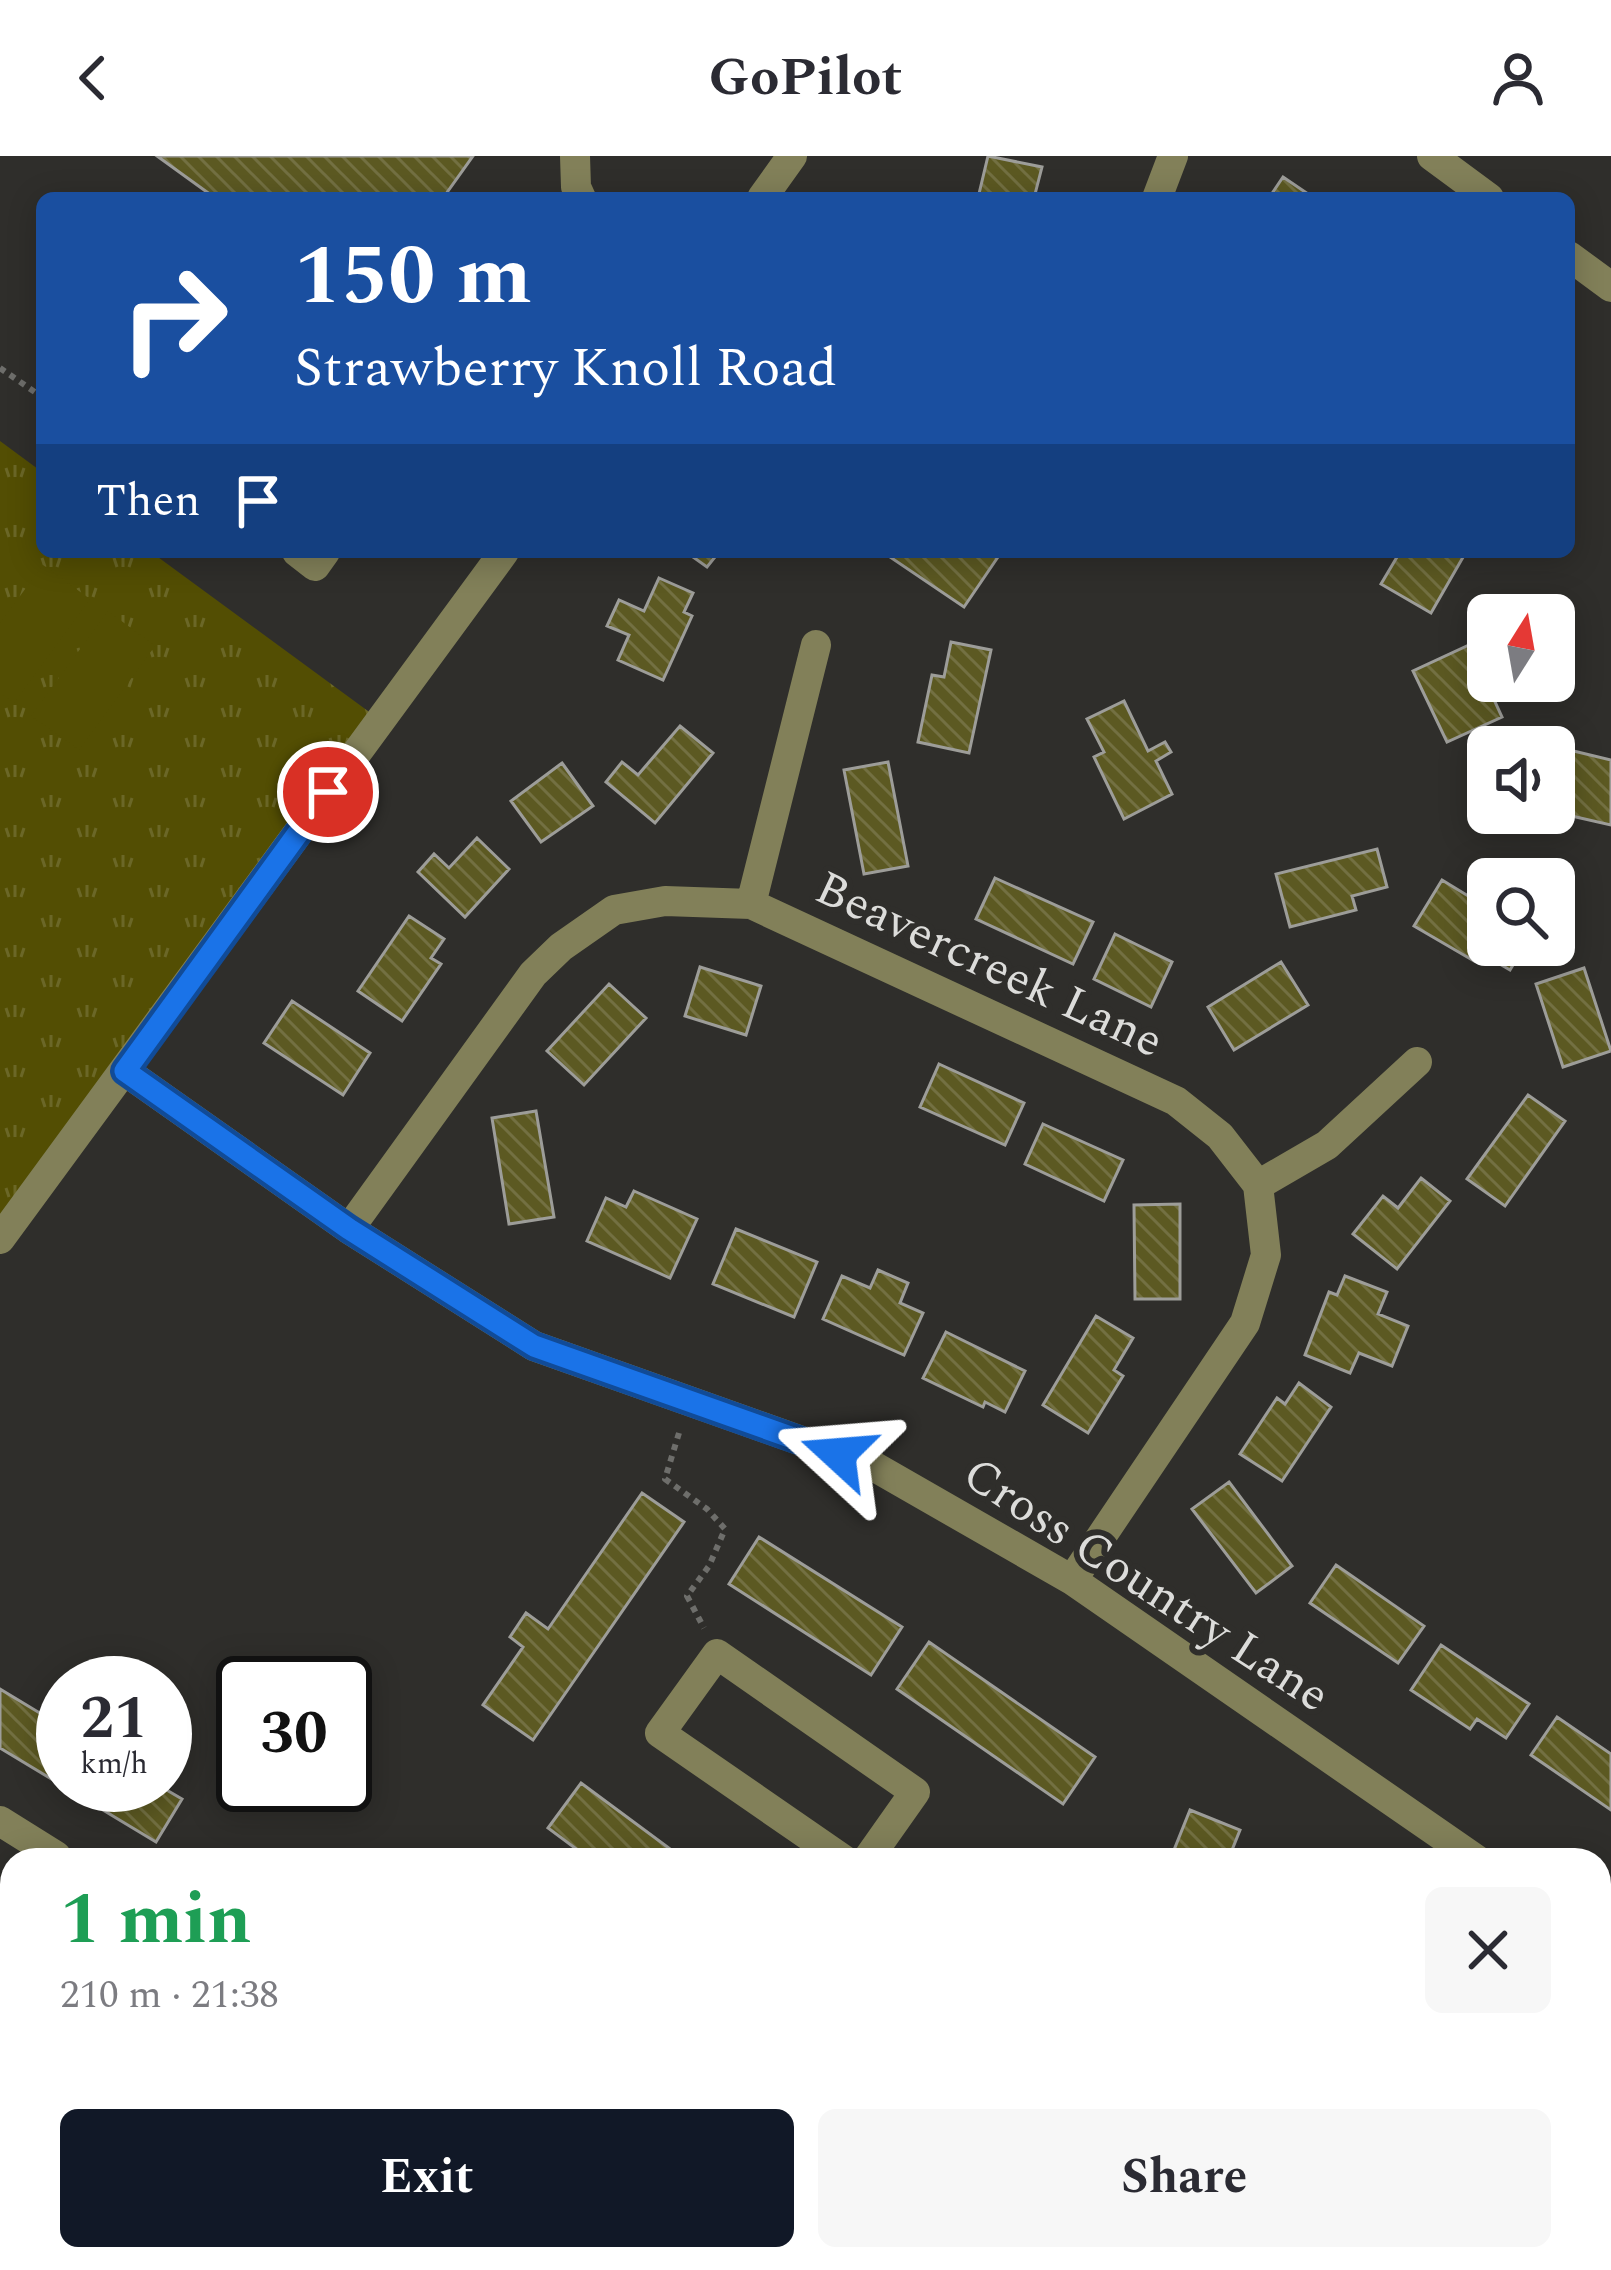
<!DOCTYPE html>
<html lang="en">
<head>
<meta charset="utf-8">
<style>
  :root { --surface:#fff; --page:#f7f7f7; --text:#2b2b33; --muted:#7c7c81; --accent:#111827 }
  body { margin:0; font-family:Spectral,serif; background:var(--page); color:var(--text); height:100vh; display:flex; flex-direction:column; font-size:45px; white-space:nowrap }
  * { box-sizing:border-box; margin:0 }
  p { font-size:39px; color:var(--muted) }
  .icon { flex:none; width:66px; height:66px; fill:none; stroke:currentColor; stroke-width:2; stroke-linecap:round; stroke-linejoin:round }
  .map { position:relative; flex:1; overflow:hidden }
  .sheet { position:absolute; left:0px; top:1692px; width:1611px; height:423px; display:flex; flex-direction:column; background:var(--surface); border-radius:36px 36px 0 0; box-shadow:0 6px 30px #0003 }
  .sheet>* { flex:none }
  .hud { position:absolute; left:36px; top:36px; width:1539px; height:366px; border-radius:18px; box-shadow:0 6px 30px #0003; background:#1a4fa0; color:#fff; overflow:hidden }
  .needle { width:78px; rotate:11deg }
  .buttons { position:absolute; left:1467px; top:438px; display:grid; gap:24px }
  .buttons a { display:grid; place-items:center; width:108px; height:108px; border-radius:18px; background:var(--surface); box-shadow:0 6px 30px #0003; font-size:60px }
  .speed { position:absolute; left:36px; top:1500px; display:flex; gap:24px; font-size:60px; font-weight:700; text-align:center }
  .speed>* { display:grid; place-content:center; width:156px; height:156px; border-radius:50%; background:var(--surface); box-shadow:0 6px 30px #0003; line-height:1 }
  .speed small { font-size:30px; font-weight:400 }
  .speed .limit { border:6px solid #111; border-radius:18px; background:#fff; color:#111 }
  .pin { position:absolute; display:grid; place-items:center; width:102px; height:102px; color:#fff; margin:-51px; border:6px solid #fff; border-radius:50%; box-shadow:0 3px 12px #0007 }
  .me { position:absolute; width:132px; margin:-66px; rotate:289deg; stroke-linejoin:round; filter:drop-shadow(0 0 9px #0008) }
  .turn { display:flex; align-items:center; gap:42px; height:252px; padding:0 60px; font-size:54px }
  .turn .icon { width:156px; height:156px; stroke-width:2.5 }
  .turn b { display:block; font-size:84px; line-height:102px }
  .then { display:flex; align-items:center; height:114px; padding:0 60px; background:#0003; gap:24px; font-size:45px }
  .round { display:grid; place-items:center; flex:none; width:126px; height:126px; border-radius:18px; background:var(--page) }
  .summary { display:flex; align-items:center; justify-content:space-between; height:204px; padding:0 60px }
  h1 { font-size:72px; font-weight:700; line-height:90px; color:#1e9e55 }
  .primary-button { display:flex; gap:24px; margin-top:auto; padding:24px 60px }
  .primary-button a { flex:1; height:138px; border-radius:18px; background:var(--accent); color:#fff; font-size:48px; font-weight:700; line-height:138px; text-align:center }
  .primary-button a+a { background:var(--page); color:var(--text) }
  header { display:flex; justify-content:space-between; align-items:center; height:156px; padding:0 60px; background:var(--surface); font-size:54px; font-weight:700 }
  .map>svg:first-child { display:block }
  .park { fill:url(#park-tufts) }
  .pitch { fill:#534e03 }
  .building { fill:url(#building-back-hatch); stroke:#9d9d99; stroke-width:3 }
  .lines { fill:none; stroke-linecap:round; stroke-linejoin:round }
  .path { stroke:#6e6e6b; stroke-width:6; stroke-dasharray:6 6; stroke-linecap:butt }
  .minor { stroke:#828059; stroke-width:30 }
  .route-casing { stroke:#114b97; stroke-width:30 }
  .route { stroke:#1a73e8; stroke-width:21 }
  .labels { text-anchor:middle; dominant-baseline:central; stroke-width:12; stroke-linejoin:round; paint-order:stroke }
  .street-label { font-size:48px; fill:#dcdcda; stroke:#2f2e2b }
</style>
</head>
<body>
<header><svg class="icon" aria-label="back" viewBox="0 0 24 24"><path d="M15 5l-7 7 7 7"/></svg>GoPilot<svg class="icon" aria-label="person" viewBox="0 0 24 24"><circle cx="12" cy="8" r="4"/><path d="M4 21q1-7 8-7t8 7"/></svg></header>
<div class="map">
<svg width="1611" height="2114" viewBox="0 0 1611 2114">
  <defs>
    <pattern id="park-tufts" width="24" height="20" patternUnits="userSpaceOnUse" patternTransform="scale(3)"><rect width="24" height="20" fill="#534e03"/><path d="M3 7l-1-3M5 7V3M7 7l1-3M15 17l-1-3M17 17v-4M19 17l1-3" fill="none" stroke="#6b6727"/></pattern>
    <pattern id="building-back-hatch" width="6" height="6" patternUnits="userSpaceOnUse" patternTransform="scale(3)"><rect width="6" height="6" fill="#5c5922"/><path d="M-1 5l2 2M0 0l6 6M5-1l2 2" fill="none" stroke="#737042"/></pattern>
  </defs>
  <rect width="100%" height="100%" fill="#2f2e2b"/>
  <path class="park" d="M0 285 42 316V396H151L372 558 0 1066Z"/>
  <path class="pitch" d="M43 409 90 443 14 547 0 537V467Z
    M108 455 155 490 79 594 31 560Z"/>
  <path class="building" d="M157 0H473L443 42H208L211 39Z
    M988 0 1042 11 1034 42H978Z
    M1283 21 1314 42H1269Z
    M686 396H719L707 411Z
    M894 396H998L1000 398 964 451 890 401Z
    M1400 396H1466L1431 457 1381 428Z
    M659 422 693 437 684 456 692 460 663 524 618 504 629 479 607 470 619 444 644 455Z
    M951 486 991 494 969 597 918 586 932 519 944 521Z
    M1469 489 1502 561 1447 586 1413 515Z
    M1124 545 1148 595 1165 586 1171 596 1156 605 1172 638 1124 663 1094 601 1104 596 1087 563Z
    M680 570 713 597 655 667 606 626 622 606 638 619Z
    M1557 591 1611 604V669L1563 658 1568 634 1554 631Z
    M888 606 908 710 864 718 844 614Z
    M562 607 593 650 541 686 511 645Z
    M477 682 509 713 465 761 418 716 434 698 449 712Z
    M1377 693 1387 731 1352 740 1356 754 1290 771 1276 718Z
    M995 722 1093 766 1073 808 976 763Z
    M1442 724 1488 752V789H1525L1510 814 1479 796 1474 805 1414 770Z
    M409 760 444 783 431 802 441 808 402 865 358 835Z
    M1115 778 1172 806 1151 851 1094 823Z
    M1281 806 1308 849 1234 894 1208 851Z
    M700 811 761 830 746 879 685 860Z
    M1584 812 1611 895 1563 911 1536 828Z
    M609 828 646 862 584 929 547 895Z
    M292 845 370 897 343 939 264 887Z
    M939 908 1024 947 1005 989 920 951Z
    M1528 939 1565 965 1505 1050 1467 1023Z
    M536 955 554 1061 509 1068 492 962Z
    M1043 968 1123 1004 1104 1045 1025 1008Z
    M1421 1022 1450 1045 1397 1113 1353 1078 1383 1040 1398 1052Z
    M634 1035 697 1063 670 1122 587 1085 606 1042 626 1051Z
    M1180 1048V1143H1135L1134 1049Z
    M736 1073 817 1106 794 1161 713 1128Z
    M878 1114 908 1127 900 1147 923 1157 904 1199 823 1163 842 1120 870 1132Z
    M1345 1120 1387 1136 1378 1158 1408 1170 1392 1210 1359 1197 1350 1217 1305 1199 1329 1136 1337 1139Z
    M1096 1160 1133 1182 1114 1214 1123 1220 1088 1277 1043 1249Z
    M946 1176 1025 1215 1005 1256 985 1246 983 1251 923 1222Z
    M1299 1227 1331 1251 1282 1325 1240 1298 1277 1242 1285 1248Z
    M1229 1326 1292 1410 1256 1437 1192 1353Z
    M642 1337 684 1366 533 1584 483 1549 523 1491 510 1481 526 1457 548 1473Z
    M759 1381 902 1471 871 1519 729 1428Z
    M1336 1409 1424 1470 1398 1507 1310 1447Z
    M929 1486 1095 1601 1063 1648 897 1533Z
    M1441 1489 1529 1548 1506 1582 1477 1563 1470 1573 1411 1534Z
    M0 1533 63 1571V1629H158L182 1643 156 1686 0 1592Z
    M1557 1561 1611 1598V1654L1531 1599Z
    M581 1627 685 1704H591L548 1672Z
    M1190 1654 1240 1674 1228 1704H1170Z
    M1611 1941V1970L1599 1961Z
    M562 2103H615L619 2114H566Z
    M798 2103H859L863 2114H802Z
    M963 2103H994L982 2114H972Z
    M1259 2103H1336L1325 2114H1247Z"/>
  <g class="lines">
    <path class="path" d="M0 212 42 241
      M679 1277 665 1323 707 1353 725 1373 709 1410 687 1440 704 1472"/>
    <path class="minor" d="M575 0 576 31 581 42
      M1432 0 1489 42
      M762 42 792 0
      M1157 42 1173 0
      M1569 100 1611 131
      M297 396 315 410 325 396
      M751 748 816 489
      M125 915 349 1073 534 1190 875 1311 1072 1424 1477 1704
      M1258 1029 1327 989 1417 906
      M349 1073 533 818 561 791 614 754 665 745 751 748 1176 945 1220 980 1258 1029 1266 1099 1245 1167 1072 1424
      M0 1083 504 396
      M0 1665 56 1700 54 1704
      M844 1704 660 1577 717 1498 915 1636 867 1704
      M1599 1788 1611 1797
      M0 1801 12 1780
      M0 2017 12 2025
      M141 2103 160 2114
      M702 2103 707 2114
      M1131 2114 1144 2103"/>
  </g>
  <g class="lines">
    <defs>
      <path id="route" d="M328 636 125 915 349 1073 534 1190 838 1298"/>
    </defs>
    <use href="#route" class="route-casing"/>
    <use href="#route" class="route"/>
  </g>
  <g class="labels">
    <g class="street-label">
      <text transform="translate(989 809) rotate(25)">Beavercreek Lane</text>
      <text transform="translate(1146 1429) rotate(33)">Cross Country Lane</text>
    </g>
  </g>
</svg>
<div class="buttons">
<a><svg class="needle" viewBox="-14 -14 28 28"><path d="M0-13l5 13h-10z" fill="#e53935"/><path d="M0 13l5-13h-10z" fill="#7c7c81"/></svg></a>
<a><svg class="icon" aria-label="sound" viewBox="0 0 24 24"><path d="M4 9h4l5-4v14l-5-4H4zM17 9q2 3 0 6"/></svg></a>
<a><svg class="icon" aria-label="search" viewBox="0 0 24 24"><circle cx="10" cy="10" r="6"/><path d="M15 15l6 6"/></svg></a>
</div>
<div class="speed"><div>21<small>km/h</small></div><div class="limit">30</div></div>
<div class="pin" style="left:328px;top:636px;background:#d93025"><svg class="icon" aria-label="arrive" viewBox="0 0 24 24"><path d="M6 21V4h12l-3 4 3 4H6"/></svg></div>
<svg class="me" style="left:838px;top:1298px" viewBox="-20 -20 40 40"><path d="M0-17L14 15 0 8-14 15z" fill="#1a73e8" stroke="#fff" stroke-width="4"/></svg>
<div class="hud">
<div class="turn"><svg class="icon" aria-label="right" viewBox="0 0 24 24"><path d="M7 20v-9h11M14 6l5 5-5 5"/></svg><div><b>150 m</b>Strawberry Knoll Road</div></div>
<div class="then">Then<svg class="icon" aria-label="arrive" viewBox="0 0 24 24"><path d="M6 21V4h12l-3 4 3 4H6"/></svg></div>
</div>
<section class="sheet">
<div class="summary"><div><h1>1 min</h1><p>210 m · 21:38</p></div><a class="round"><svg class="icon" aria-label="close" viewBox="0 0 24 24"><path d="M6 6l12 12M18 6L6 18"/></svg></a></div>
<div class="primary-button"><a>Exit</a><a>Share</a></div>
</section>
</div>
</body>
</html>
